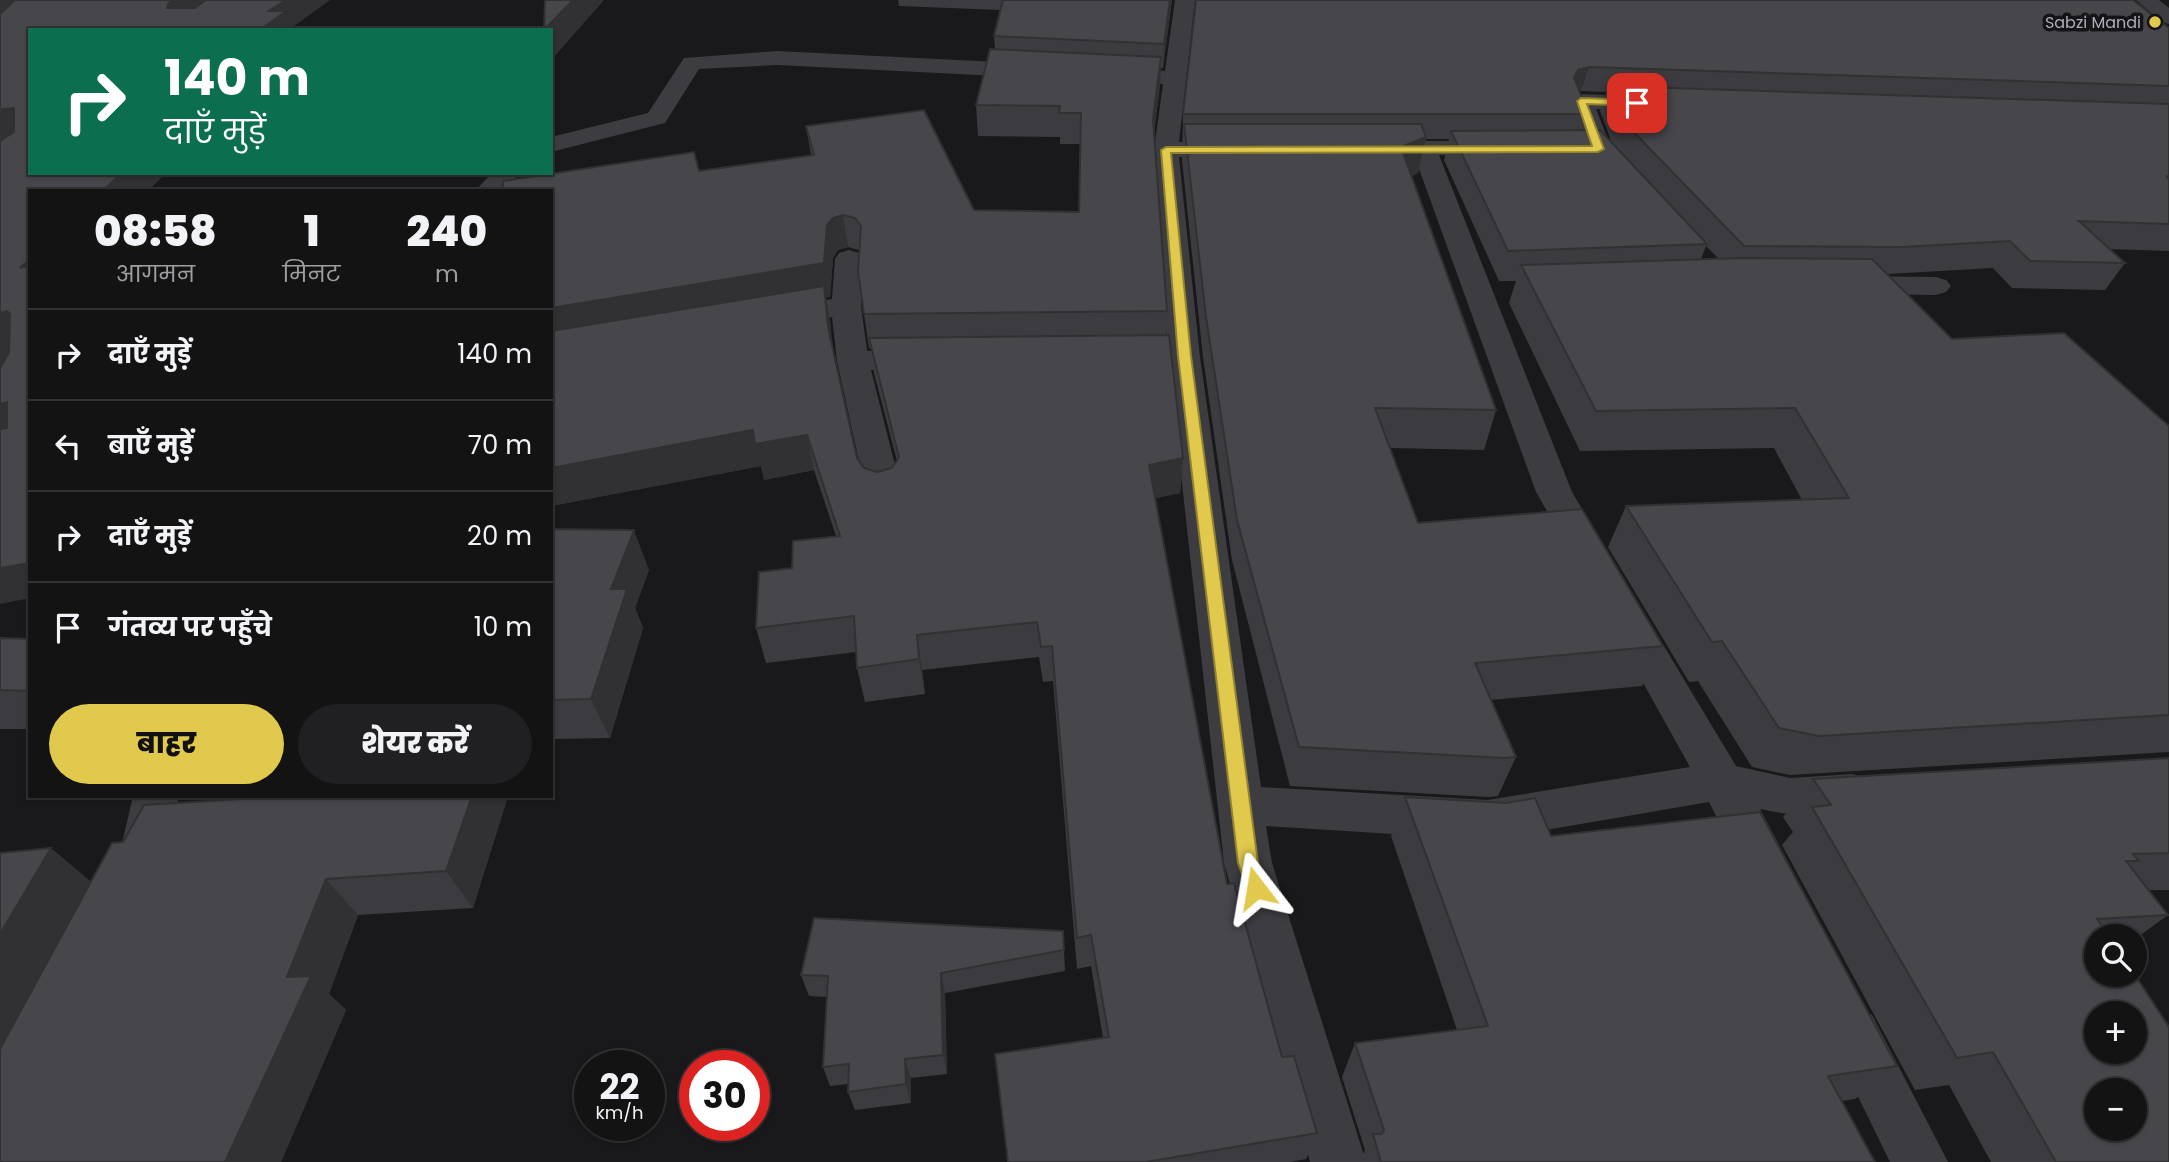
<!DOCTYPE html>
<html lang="hi">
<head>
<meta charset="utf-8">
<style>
  :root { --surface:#131314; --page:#202022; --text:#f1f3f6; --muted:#9d9ea0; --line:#323234; --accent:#e0c94c }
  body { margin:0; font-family:Poppins,"Noto Sans Devanagari",sans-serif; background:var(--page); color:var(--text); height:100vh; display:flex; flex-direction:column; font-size:26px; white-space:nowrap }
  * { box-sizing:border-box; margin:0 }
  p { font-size:23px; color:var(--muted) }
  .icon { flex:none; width:38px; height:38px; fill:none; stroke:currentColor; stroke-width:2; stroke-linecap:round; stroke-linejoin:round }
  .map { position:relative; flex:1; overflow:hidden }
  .sheet { position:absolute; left:28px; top:189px; width:525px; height:609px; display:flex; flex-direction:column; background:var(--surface); border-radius:0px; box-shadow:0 2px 5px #0004,0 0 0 2px var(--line) }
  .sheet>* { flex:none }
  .top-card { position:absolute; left:28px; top:28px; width:525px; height:147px; border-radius:0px; box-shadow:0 2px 5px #0004,0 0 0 2px var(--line); background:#0b6e4f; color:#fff; overflow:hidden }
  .controls { position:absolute; left:2084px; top:924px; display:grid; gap:14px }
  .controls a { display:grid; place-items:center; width:63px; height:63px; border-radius:50%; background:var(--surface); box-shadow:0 2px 5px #0004,0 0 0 2px var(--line); font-size:35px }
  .speed { position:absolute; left:574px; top:1050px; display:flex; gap:14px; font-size:35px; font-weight:700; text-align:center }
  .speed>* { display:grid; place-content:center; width:91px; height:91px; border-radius:50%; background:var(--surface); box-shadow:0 2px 5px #0004,0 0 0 2px var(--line); line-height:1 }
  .speed small { font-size:18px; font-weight:400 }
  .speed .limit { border:10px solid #d22; background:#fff; color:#111 }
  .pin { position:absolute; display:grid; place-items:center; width:60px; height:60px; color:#fff; margin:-30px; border-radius:14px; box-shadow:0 4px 10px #0006 }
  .me { position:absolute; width:77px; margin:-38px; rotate:346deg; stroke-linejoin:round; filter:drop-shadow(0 0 5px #0008) }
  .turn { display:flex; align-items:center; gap:24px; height:147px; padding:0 21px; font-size:32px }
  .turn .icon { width:91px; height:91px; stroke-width:2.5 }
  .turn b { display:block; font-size:49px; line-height:60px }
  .eta { display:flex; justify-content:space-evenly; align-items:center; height:119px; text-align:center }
  .eta b { font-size:42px; font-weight:800; line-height:49px }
  .action { display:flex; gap:14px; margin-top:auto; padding:14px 21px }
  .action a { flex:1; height:80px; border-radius:42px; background:var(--accent); color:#111; font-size:28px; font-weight:800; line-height:80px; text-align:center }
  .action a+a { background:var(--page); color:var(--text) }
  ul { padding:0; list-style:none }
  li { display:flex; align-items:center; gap:21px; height:91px; padding:0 21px; border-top:2px solid var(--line) }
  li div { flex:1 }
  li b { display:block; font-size:26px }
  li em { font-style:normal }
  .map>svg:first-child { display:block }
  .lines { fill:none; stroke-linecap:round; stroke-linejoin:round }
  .minor { fill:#3c3c41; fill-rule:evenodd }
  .wall { fill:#3c3c40; fill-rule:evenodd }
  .shaded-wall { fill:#313134 }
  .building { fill:#46464b; stroke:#313134; stroke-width:2; fill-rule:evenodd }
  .route { fill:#e0c94c; stroke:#928331; stroke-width:2 }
  .poi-dot { fill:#e0c94c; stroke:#141416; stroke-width:2.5 }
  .labels { text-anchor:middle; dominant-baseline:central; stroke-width:7; stroke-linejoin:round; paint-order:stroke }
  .far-poi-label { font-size:16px; fill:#adaeb9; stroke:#141416; text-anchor:end }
</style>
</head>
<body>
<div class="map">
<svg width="2169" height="1162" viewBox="0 0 2169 1162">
  <rect width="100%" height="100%" fill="#19191b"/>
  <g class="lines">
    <path class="minor" d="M1175 0H1195L1179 142H1236L1245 144 1248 149 1245 154 1236 156 1179 157 1200 357 1261 787 1488 800 1690 767 1607 618 1613 608 1627 603 1641 608 1736 766 1790 778 1853 774 1869 780 1876 793 1869 806C1834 819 1795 817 1760 809L1788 862 1781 877 1764 883 1747 877 1709 802 1488 840 1266 826 1272 863 1366 1162H1310L1224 863 1168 357 1154 150 1163 84 1107 82 1099 80 1096 75 1099 70 1107 68 1165 71Z
      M2136 0H2159L2169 8V24L2162 22Z
      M777 51 1036 64 1044 66 1047 71 1044 76 1036 78 777 65 699 69 665 123 551 152V137L648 113 684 58Z
      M1581 94 1656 97 1664 99 1668 104 1664 109 1656 111 1596 109 1611 147 1633 172 1629 177C1594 186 1578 126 1569 101L1573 96Z
      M1373 141H1498L1507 143 1510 148 1507 153 1498 155H1439L1572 492 1609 554 1603 563 1590 567 1577 563 1536 492 1414 155 1364 153 1361 148 1364 143Z
      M492 173H520L503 191H475Z
      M849 250 859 253 863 259 861 306 867 351H923L934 353 939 360 934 367 923 369 871 370 902 493 897 501 884 505 871 501 866 493 837 361 832 317 776 327 765 324 761 318 765 312 832 299 835 259 839 253Z
      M1848 276 1936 277 1946 280 1951 286 1946 292 1936 295 1848 294 1838 291 1833 285 1838 279Z
      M133 796H179C173 823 168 846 156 871L139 877 122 871 115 856 123 839Z
      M1853 1007 1872 1015 1948 1162H1890L1827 1033 1834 1015Z"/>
  </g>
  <path class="wall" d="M898 0H1172L1163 68H1161L1160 86 1154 133 1167 311 1166 335 1183 458 1180 493 1155 498 1227 884 1282 1057 1317 1133 1306 1159 1290 1162H1008L1103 1038 1091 966 1077 969 1053 681 1043 682 1039 657 922 670 925 694 865 702 857 668 856 652 766 663 756 628 792 568 836 536 814 470 764 480 761 466 551 506V191L811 155 806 126 974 210 1079 212 1080 144H1060V137L978 136 976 105 995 49 994 36 1000 10 899 6ZM848 247 859 250 864 314 869 348H871L874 373 897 461 892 468 877 472 864 468 857 458 833 350 826 297H830L833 258 838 250Z
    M1196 0 2169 28V251L2110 249 2125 263 2105 290 2012 288 1993 268 1888 274 1952 339 2169 426V752L1790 775 1752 767 1698 681 1689 682 1608 547 1626 506 1802 500 1774 448 1580 451 1509 303 1516 281H1499L1444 160 1449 139H1426L1418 173 1412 176 1496 410 1484 450 1390 448 1418 523 1663 646 1642 686 1491 700 1516 757 1498 796 1488 797 1290 786 1232 560 1203 357 1182 160 1183 114ZM1581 91 1606 92 1600 111 1612 143 1583 130 1588 114 1579 92ZM1706 246 1719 259H1701Z
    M551 529 649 570 635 608 643 628 610 738 551 739Z
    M0 638 30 639V729H0Z
    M2169 758V890H2148L2168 915 2135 939V936H2096L2169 1162H1991L1949 1085 1915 1090 1782 845 1793 832 1783 817 1813 779Z
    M508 796 473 908 358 915 329 994 346 1010 281 1162H0L91 882 123 842 239 799Z
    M1405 797 1551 836 1897 1066 1855 1099 1842 1101 1875 1162H1359L1365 1150 1342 1077 1355 1043 1457 1030 1391 836Z
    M1064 950 1065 971 945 993 947 1074 911 1078V1103L855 1110 848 1092V1084L830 1086 823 1067 827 997 809 996 801 975Z"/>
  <path class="shaded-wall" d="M0 0H26L0 23Z
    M173 0H218L180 28 167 8 168 4Z
    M286 0H330L293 27 294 30H260L269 11Z
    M573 0H604L553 58 551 52V30H545Z
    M1170 0H1172L1163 68 1164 44Z
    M1161 57 1160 86 1151 150 1153 119Z
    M1589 67 1581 91 1571 94 1574 77 1578 70Z
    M14 108 20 135 0 152V111L3 109Z
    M1426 137 1418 173 1394 183 1401 147Z
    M121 173H166L148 191H103Z
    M843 215 848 247 838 250 833 258 830 297H826L830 320 834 362 551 344V308L827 225 833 218Z
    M30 259V282L20 268Z
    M7 311 30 340 0 373V313Z
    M7 402 30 430 0 437V404Z
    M753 430 807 435 814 470 764 480 761 466 551 506V468Z
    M1183 458 1180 493 1147 500 1149 465Z
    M634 530 649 570 635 608 643 628 610 738 591 699 611 589Z
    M30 563V598L0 604V568Z
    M917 635 922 670 925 694 919 659Z
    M472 796H508L473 908 446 871Z
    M51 848 95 885 0 1057V934Z
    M326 879 358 915 329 994 346 1010 281 1162H225L287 977Z
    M941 973 945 993 947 1074 943 1055Z
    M905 1059 911 1078V1103L906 1084Z"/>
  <path class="building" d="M15 0H173L168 4 167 8H195L206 0H286L269 11H286L260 30H30V173H121L103 191H30V259L20 268 30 265V563L0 568V429L7 428V402L0 404V368L9 353 10 314 7 311 0 313V141L14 132V108L3 109 0 111V14Z
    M545 0H573L544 30Z
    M1003 0H1170L1164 44 994 36Z
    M1196 0H2133L2169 28V86L1589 67 1578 70 1574 77 1588 114H1183Z
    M990 49 1161 57 1153 119 1167 311 864 314 858 272 861 226 855 218 843 215 833 218 827 225 824 263 551 308V191H503V181L694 152 699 171 814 155 806 126 924 110 974 210 1079 212 1081 113H1059L1060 106 976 105Z
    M1608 86 2169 104V177L2166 176 2169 179V224L2079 221 2125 263 2030 261 2010 241 1902 247 1744 246 1622 120Z
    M1184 124H1421L1426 137 1401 147 1496 410 1375 408 1418 523 1582 509 1663 646 1475 663 1516 757 1505 758 1299 747 1237 520 1206 317Z
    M1600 130 1707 244 1508 251 1451 131Z
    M1740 258 1872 259 1952 339 2064 333 2169 426V715L1819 736 1779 728 1722 641 1712 642 1626 506 1849 498 1795 408 1596 411 1521 265Z
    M824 286 828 327 857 458 864 468 877 472 892 468 899 457 869 338 1169 335 1183 458 1149 465 1227 884 1234 883 1282 1057 1294 1056 1317 1133 1146 1162H1008L995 1054 1109 1037 1091 935 1077 938 1052 646 1041 647 1037 622 917 635 919 659 857 668 854 616 756 628 759 572 792 568 793 541 840 536 807 435 755 444 753 430 551 468V331Z
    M551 529 634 530 611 589H627L591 699 551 700Z
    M0 638 30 639V691L0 690Z
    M2169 758V853L2133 854 2139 861H2126L2168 915 2097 919 2109 936H2096V975H2135L2169 1027V1162H2056L1993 1052 1957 1058 1812 807 1831 805 1813 779ZM2096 1013H2135V1052H2096ZM2096 1090H2135V1129H2096Z
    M241 796H472L446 871 326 879 287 977 311 976 225 1162H0V1049L112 843 123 842 144 805 239 799Z
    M1405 797 1506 803 1535 798 1551 836 1760 812 1897 1066 1828 1076 1875 1162H1381L1373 1134H1382L1384 1130 1355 1043 1488 1026Z
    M51 848 0 934V853Z
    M814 918 1063 931 1064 950 941 973 943 1055 905 1059 906 1084 848 1092 849 1064 823 1067 828 976 801 975Z"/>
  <path class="route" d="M1581 98 1637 100 1642 103 1637 106 1587 104 1604 149 1598 152 1171 153 1191 356 1258 863 1266 888 1263 894 1256 897 1249 894 1238 863 1178 356 1161 150 1166 147 1592 146 1577 101Z"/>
  <circle class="poi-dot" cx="2155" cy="22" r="7"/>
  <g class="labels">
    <g class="far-poi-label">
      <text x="2141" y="22">Sabzi Mandi</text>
    </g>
  </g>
</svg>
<div class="controls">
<a><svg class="icon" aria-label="search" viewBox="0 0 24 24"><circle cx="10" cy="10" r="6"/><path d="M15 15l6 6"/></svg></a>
<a>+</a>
<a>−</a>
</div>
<div class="speed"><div>22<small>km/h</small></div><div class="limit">30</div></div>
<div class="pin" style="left:1637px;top:103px;background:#d93025"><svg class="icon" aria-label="arrive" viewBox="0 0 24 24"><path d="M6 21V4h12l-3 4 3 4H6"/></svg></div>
<svg class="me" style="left:1256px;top:888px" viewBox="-20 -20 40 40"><path d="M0-17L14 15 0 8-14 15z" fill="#e0c94c" stroke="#fff" stroke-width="4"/></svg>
<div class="top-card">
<div class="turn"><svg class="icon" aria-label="right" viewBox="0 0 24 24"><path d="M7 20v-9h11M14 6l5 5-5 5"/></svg><div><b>140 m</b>दाएँ मुड़ें</div></div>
</div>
<section class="sheet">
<div class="eta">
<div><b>08:58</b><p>आगमन</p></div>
<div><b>1</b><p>मिनट</p></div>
<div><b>240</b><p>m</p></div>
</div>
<ul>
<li><svg class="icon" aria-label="right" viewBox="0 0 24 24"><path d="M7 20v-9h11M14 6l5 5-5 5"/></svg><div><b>दाएँ मुड़ें</b></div><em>140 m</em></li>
<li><svg class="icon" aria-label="left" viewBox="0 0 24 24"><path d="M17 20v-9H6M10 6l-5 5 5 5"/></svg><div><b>बाएँ मुड़ें</b></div><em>70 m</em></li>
<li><svg class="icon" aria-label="right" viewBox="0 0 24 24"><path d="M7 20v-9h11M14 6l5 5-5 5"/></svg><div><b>दाएँ मुड़ें</b></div><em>20 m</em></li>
<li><svg class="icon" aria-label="arrive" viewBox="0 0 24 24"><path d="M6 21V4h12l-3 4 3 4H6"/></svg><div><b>गंतव्य पर पहुँचे</b></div><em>10 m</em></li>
</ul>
<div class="action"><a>बाहर</a><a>शेयर करें</a></div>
</section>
</div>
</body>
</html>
